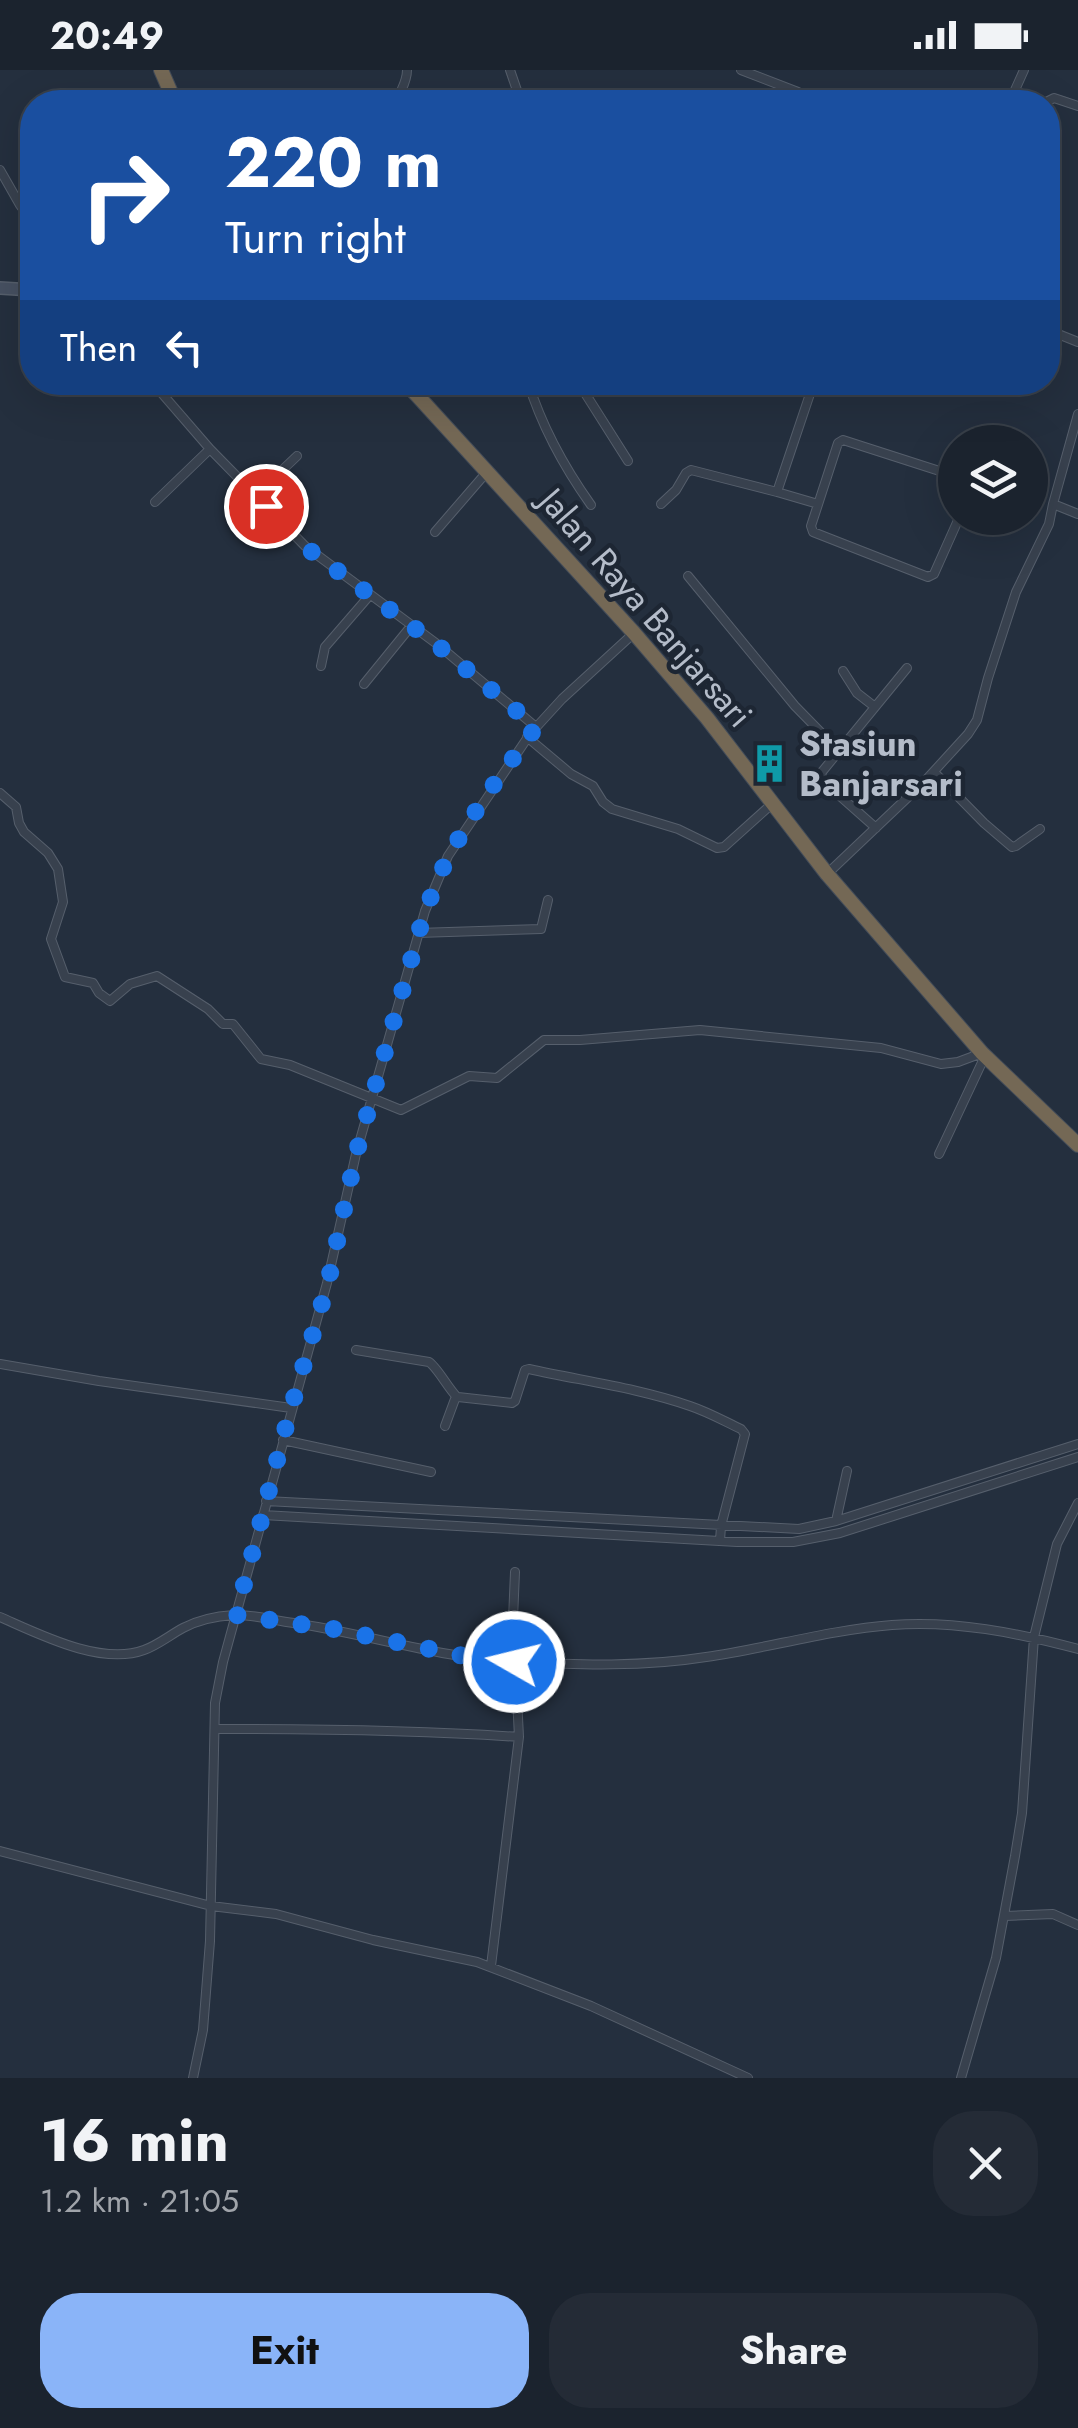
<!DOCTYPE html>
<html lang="en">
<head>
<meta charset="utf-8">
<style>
  :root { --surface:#1b232e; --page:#242b36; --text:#f1f3f6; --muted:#a0a4aa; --line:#39404a; --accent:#8ab4f8 }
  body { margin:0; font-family:Jost,sans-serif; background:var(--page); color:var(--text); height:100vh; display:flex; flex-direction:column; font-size:38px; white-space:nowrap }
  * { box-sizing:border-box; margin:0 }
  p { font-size:32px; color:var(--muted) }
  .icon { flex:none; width:55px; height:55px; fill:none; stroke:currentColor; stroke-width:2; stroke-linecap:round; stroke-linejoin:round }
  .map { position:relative; height:2008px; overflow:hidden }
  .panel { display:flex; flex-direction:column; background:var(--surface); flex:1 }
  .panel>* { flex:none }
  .hud { position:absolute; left:20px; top:20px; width:1040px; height:305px; border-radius:40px; box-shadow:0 10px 40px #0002,0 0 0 2px var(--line); background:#1a4fa0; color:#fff; overflow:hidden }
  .fabs { position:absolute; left:938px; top:355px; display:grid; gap:20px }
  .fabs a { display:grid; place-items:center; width:110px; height:110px; border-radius:50%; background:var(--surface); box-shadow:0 10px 40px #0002,0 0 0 2px var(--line); font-size:50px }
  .pin { position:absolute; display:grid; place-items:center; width:85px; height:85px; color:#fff; margin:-42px; border:5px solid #fff; border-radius:50%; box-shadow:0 2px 10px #0007 }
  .me { position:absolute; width:110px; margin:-55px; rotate:278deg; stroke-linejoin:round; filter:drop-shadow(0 0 8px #0008) }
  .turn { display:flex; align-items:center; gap:35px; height:210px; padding:0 40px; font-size:45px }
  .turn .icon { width:130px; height:130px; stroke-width:2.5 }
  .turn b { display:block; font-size:70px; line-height:85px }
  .then { display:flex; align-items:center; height:95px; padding:0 40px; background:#0003; gap:20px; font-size:38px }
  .round { display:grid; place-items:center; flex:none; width:105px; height:105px; border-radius:40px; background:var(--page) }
  .summary { display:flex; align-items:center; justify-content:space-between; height:170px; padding:0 40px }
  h1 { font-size:60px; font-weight:700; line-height:75px }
  .action { display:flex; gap:20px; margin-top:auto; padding:20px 40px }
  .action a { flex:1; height:115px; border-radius:40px; background:var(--accent); color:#111; font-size:40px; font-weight:700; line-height:115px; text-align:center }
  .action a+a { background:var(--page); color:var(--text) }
  .status { display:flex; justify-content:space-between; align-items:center; height:70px; padding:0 50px; background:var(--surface); direction:ltr }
  .status svg { height:28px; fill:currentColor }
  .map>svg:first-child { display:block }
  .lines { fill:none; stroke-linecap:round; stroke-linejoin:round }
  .street-casing { stroke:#565f6c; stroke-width:10 }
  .secondary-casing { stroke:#565f6c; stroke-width:14 }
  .highway-casing { stroke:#434c59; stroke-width:16 }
  .street { stroke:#38414e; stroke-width:8 }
  .secondary { stroke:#465061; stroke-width:11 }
  .highway { stroke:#746855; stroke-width:14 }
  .route { stroke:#1a73e8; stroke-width:18; stroke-dasharray:0 32.4 }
  .labels { text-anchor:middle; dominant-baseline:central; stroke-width:9; stroke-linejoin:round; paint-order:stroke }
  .street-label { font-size:35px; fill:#b4bcc9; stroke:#1d2633 }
  .poi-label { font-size:35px; font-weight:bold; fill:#b4bcc9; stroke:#1d2633; text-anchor:start }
</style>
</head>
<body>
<div class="status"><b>20:49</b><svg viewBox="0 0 49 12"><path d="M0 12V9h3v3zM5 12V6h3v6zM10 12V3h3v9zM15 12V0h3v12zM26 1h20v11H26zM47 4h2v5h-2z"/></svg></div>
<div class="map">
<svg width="1078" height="2008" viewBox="0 0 1078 2008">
  <rect width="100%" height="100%" fill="#242f3e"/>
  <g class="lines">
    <defs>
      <path id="street" d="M510 0 521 32
        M741 0 798 22
        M1024 0 1015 20 1036 32
        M311 32 320 27
        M397 32C400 20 407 13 407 0
        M1046 32 1054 28 1078 36
        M24 58 32 71
        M0 100 20 135 32 151
        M1048 260 1078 272
        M152 312 210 379 305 476 437 574 536 657
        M528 312C542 357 564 397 591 435
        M578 312 628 391
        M955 406 843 370 838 373 811 456 813 462 928 507 934 504 959 448
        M777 422 818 434
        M256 425 297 386
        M155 432 210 379
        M661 434 676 420 686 403 691 400 777 422 814 312
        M1053 434 1078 444
        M435 462 486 403
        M688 506 795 636 839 681
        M321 596 325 577 370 525
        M843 601 857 623 875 637
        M364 614 412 555
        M527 667 571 704 593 716 603 732 612 739 678 759 717 778 724 777 773 733
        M934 702 984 753 1012 777 1016 776 1040 759
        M0 723 16 737 19 753 24 762 48 783 58 799 63 832 51 869 65 907 93 913 99 923 110 931 130 914 157 906 208 939 223 954H233L261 989 290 995 401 1040 469 1006 497 1008 544 970H580L700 960 881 978 941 994 958 992 982 983
        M876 758 823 711 821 703 907 598
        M827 804 925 711 968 664 977 650 988 608 1016 522 1049 454 1053 434 1078 344
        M418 863 541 859 548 830
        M939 1084 985 986
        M356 1280 429 1292C437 1297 448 1318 457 1327
        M0 1294 99 1311 291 1338
        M445 1356 455 1329 458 1327 512 1333 515 1331 525 1300 529 1299C583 1311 638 1318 690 1336 708 1342 724 1351 741 1359L745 1364 721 1456 720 1471
        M283 1370 431 1402
        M266 1431 799 1459 836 1451 1078 1374
        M263 1445 737 1472H793L840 1463 1078 1387
        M836 1451 847 1401
        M0 1547C39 1564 101 1596 144 1580 158 1575 170 1565 183 1558 198 1550 218 1546 234 1545 253 1544 275 1551 294 1553 367 1564 444 1589 517 1592 579 1595 644 1597 706 1587 768 1578 829 1560 892 1555 954 1550 1018 1563 1078 1579
        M215 1659C316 1659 418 1660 519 1667
        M0 1781 211 1836 276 1844 373 1870 477 1892 591 1936 748 2008
        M1005 1846 1053 1844 1078 1855
        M491 1896 519 1667 513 1549 515 1502
        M193 2008 203 1960 210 1871 215 1633 223 1592 327 1213 356 1084 425 841 448 786 530 664 562 629 634 563
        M961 2008 996 1888 1015 1786 1022 1743 1034 1567 1057 1474 1078 1433"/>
      <path id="secondary" d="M0 218 32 220"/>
      <path id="highway" d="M161 0 175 32
        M405 312 634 563 707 648 827 804 982 983 1078 1075"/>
    </defs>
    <use href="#street" class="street-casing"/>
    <use href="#secondary" class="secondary-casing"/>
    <use href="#highway" class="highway-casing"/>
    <use href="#street" class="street"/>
    <use href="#secondary" class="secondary"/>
    <use href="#highway" class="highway"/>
  </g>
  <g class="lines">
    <path class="route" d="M266 436 304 476 436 574 536 657 484 728 448 786 425 841 356 1084 328 1213 289 1345 236 1545 334 1559 483 1590 514 1592"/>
  </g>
  <defs>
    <symbol id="building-bare" viewBox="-9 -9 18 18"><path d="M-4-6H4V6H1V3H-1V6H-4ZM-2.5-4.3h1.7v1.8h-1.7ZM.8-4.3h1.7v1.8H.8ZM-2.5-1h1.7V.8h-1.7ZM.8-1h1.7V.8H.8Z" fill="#0f9aa8" stroke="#1d2633" stroke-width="2.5" paint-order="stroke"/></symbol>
  </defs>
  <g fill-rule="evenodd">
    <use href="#building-bare" x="742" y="666" width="55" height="55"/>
  </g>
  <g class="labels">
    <g class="street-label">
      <text transform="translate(646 538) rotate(49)">Jalan Raya Banjarsari</text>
    </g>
    <g class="poi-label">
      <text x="799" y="674">Stasiun<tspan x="799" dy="40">Banjarsari</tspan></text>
    </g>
  </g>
</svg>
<div class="fabs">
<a><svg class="icon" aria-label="layers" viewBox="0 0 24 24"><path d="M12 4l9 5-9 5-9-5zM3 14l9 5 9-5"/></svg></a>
</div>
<div class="pin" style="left:266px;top:436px;background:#d93025"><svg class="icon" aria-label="arrive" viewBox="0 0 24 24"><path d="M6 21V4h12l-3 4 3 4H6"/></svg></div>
<svg class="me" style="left:514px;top:1592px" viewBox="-20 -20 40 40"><circle r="17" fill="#1a73e8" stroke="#fff" stroke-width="3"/><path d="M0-11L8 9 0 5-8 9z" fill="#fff"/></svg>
<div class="hud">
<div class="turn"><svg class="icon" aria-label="right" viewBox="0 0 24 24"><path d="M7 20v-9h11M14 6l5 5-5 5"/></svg><div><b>220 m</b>Turn right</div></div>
<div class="then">Then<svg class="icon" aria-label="left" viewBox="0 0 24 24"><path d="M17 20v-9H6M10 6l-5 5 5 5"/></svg></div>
</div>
</div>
<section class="panel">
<div class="summary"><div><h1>16 min</h1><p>1.2 km · 21:05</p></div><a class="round"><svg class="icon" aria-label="close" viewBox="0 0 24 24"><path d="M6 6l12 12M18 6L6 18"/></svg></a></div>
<div class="action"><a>Exit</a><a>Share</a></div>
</section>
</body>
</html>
